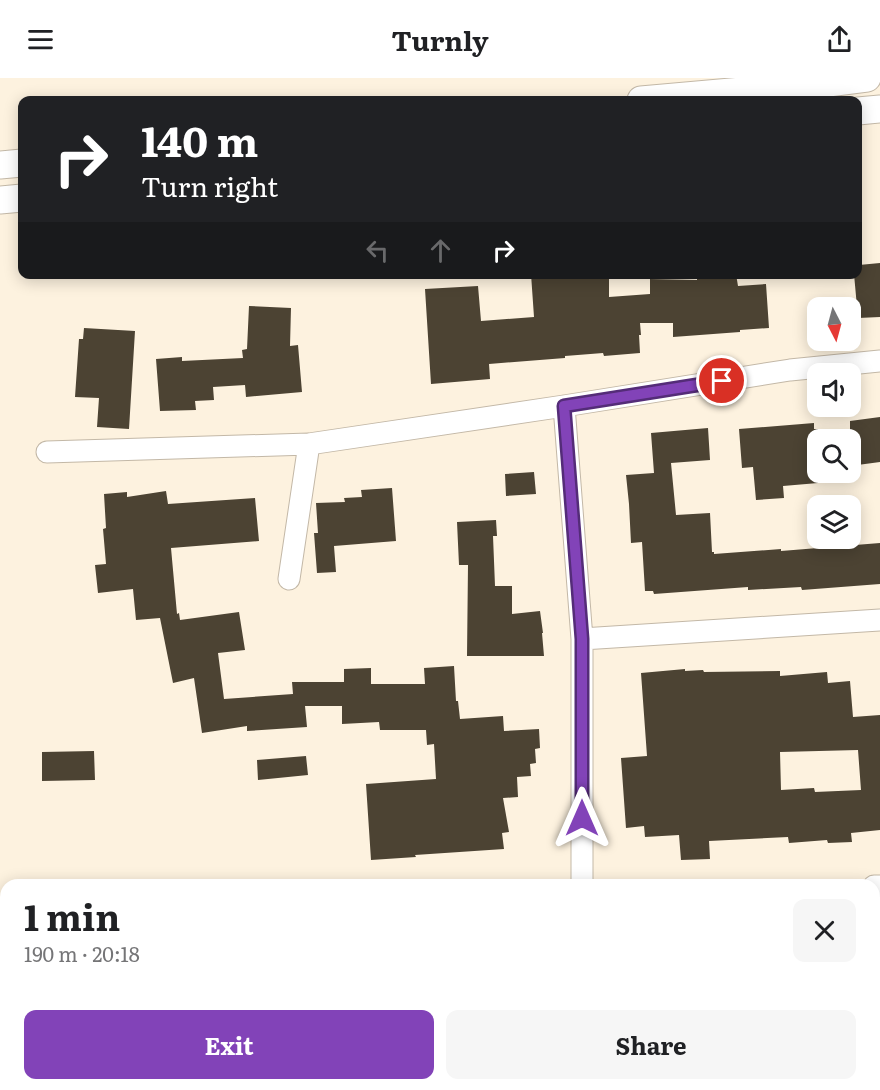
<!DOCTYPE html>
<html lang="en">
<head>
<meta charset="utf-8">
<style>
  :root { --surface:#fff; --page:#f6f6f6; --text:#202124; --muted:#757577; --accent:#8243b8 }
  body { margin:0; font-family:Literata,serif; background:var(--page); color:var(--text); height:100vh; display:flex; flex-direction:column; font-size:22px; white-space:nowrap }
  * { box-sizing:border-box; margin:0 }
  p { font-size:20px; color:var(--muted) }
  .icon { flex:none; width:33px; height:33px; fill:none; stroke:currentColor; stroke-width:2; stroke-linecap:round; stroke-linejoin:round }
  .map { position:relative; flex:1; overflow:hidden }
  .side { position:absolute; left:0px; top:801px; width:880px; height:212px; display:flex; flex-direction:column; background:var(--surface); border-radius:18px 18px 0 0; box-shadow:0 3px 15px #0003 }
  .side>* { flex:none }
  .top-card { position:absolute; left:18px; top:18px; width:844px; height:183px; border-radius:12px; box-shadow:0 3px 15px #0003; background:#202124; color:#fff; overflow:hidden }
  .needle { width:39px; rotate:174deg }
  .tools { position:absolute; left:807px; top:219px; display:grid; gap:12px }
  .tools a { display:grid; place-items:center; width:54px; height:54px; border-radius:12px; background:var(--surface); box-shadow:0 3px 15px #0003; font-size:30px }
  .pin { position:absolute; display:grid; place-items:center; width:51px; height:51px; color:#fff; margin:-26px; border:3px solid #fff; border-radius:50%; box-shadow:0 2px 6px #0007 }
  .me { position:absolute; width:66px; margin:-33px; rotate:0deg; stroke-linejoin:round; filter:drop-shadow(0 0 4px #0008) }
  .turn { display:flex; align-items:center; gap:21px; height:126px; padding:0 24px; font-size:27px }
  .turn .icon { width:78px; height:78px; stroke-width:2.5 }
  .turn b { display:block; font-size:42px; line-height:51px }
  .lanes { display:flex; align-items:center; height:57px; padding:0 24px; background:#0003; justify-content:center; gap:30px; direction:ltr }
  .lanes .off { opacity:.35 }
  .round { display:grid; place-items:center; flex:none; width:63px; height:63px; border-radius:12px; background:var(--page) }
  .head { display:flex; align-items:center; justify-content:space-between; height:102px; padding:0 24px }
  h1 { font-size:36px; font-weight:700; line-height:45px }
  .primary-button { display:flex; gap:12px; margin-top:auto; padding:12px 24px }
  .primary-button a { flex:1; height:69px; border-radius:12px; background:var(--accent); color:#fff; font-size:24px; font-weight:700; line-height:69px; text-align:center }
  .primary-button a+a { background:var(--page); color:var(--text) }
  header { display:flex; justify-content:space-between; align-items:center; height:78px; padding:0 24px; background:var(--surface); font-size:27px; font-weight:700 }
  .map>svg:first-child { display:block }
  .building { fill:#4c4333; fill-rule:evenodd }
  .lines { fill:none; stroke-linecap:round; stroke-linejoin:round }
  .minor-casing { stroke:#c3b8a7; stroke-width:23 }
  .major-casing { stroke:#c3b8a7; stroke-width:29 }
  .minor { stroke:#fff; stroke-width:21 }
  .major { stroke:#fff; stroke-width:27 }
  .route-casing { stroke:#542c78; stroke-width:15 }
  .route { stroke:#8243b8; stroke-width:10 }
</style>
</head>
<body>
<header><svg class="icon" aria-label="menu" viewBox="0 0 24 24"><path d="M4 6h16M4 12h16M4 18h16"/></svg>Turnly<svg class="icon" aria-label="share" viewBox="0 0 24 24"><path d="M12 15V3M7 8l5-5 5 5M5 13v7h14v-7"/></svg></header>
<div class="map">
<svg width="880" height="1012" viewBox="0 0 880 1012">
  <rect width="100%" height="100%" fill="#fdf2df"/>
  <path class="building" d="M880 185V239L858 240 854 196H859V187Z
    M531 196H609V219L650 216V201L697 202V196H736L738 208 766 206 769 250 740 252V254L673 259V245H640L641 257H639L640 275 604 278 603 275 565 278V280L489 286 490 301 431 306 425 211 478 208 481 243 534 239Z
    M249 228 291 230 290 268 298 267 302 314 246 319 245 307 213 309 214 322 195 323 196 332 160 333 156 281 182 279V283L243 280 242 272 247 271Z
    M84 250 135 253 129 351 97 349 99 320 75 319 79 261H83Z
    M880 339V384L850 388V343Z
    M814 345V351H818V405L783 408 784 420 756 422 753 389 742 390 739 351Z
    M708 350 710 382 671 385 676 437 710 435 712 474H714V476L781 471V473L880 465V506L802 512 801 509 748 512V509L654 516 653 513H645L642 464 631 465 629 426 626 397 654 395 651 355Z
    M534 394 536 416 506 418 505 396Z
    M392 410 396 463 334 468 336 494 317 495 314 455H318L316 425 345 424 344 420 362 419 361 412Z
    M166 413 168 426 255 420 259 463 171 470 177 536 179 535 180 542 239 534 245 572 218 575 224 621 293 616 292 604H344V591L371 590V606H425L424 590 454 588 456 623H458L460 641 503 638 504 653 539 651 540 670 535 671 536 685 530 686 531 698 517 699 518 719 503 720 509 754 502 755 504 771 415 777 416 779 371 782 366 706 436 701 434 666 427 667 426 652H380L379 644 342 646V628H305L307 649 247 653V648L202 655 194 600 173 605 160 540 136 542 133 511 98 515 95 487 106 486 103 451 106 450 104 416 127 414V419Z
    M496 442 497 458H493L495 508H512V536L540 533 543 555H542L544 578H467L468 487H459L457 444Z
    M685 591V593L703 592 704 594 780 593V598L827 594 828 605 850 603 853 639 880 637V752L851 755 852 764 828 765 827 762 789 765 788 759 709 763 710 781 681 782 679 757 645 759 644 748 626 750 621 680 647 678 641 595ZM858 672 861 712 815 714 814 710 781 712 780 674Z
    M94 673 95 702 42 703V674Z
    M306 678 308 697 258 702 257 682Z"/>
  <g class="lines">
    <defs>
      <path id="minor" d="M564 328 582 561V807
        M47 374 309 366 564 328 790 292 880 283
        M289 501 309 366
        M582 561 880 542
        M874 808H880
        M0 834H6
        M877 1012 876 978 880 856"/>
      <path id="major" d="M641 22 820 6 867 0
        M858 33 880 31
        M0 87 22 85
        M0 122 22 120"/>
    </defs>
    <use href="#minor" class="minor-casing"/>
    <use href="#major" class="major-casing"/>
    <use href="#minor" class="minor"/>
    <use href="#major" class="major"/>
  </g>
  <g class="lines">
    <defs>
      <path id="route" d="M582 740V561L564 328 722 303"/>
    </defs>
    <use href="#route" class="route-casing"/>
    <use href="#route" class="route"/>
  </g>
</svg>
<div class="tools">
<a><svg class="needle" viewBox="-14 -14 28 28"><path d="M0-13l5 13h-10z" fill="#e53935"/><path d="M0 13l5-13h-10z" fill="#757577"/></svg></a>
<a><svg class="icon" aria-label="sound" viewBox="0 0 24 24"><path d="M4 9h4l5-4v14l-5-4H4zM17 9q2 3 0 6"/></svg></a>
<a><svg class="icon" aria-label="search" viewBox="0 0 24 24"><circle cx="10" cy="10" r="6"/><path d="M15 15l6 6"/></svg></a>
<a><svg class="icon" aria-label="layers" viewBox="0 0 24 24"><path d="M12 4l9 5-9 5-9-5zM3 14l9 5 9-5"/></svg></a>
</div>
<div class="pin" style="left:722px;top:303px;background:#d93025"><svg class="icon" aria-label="arrive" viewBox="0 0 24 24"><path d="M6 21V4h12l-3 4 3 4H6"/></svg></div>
<svg class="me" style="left:582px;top:740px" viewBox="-20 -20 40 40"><path d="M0-17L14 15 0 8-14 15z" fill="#8243b8" stroke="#fff" stroke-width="4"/></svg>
<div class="top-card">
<div class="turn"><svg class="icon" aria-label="right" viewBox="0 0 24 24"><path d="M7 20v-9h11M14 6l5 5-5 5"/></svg><div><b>140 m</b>Turn right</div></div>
<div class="lanes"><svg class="icon off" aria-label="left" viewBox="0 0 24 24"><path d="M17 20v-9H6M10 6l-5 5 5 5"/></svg><svg class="icon off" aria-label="ahead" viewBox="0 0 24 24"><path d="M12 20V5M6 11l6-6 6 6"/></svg><svg class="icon" aria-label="right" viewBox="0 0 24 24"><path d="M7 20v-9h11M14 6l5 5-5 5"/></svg></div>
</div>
<section class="side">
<div class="head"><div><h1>1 min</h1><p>190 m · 20:18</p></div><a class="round"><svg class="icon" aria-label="close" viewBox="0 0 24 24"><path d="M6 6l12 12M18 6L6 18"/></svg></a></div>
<div class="primary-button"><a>Exit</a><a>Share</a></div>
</section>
</div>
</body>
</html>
